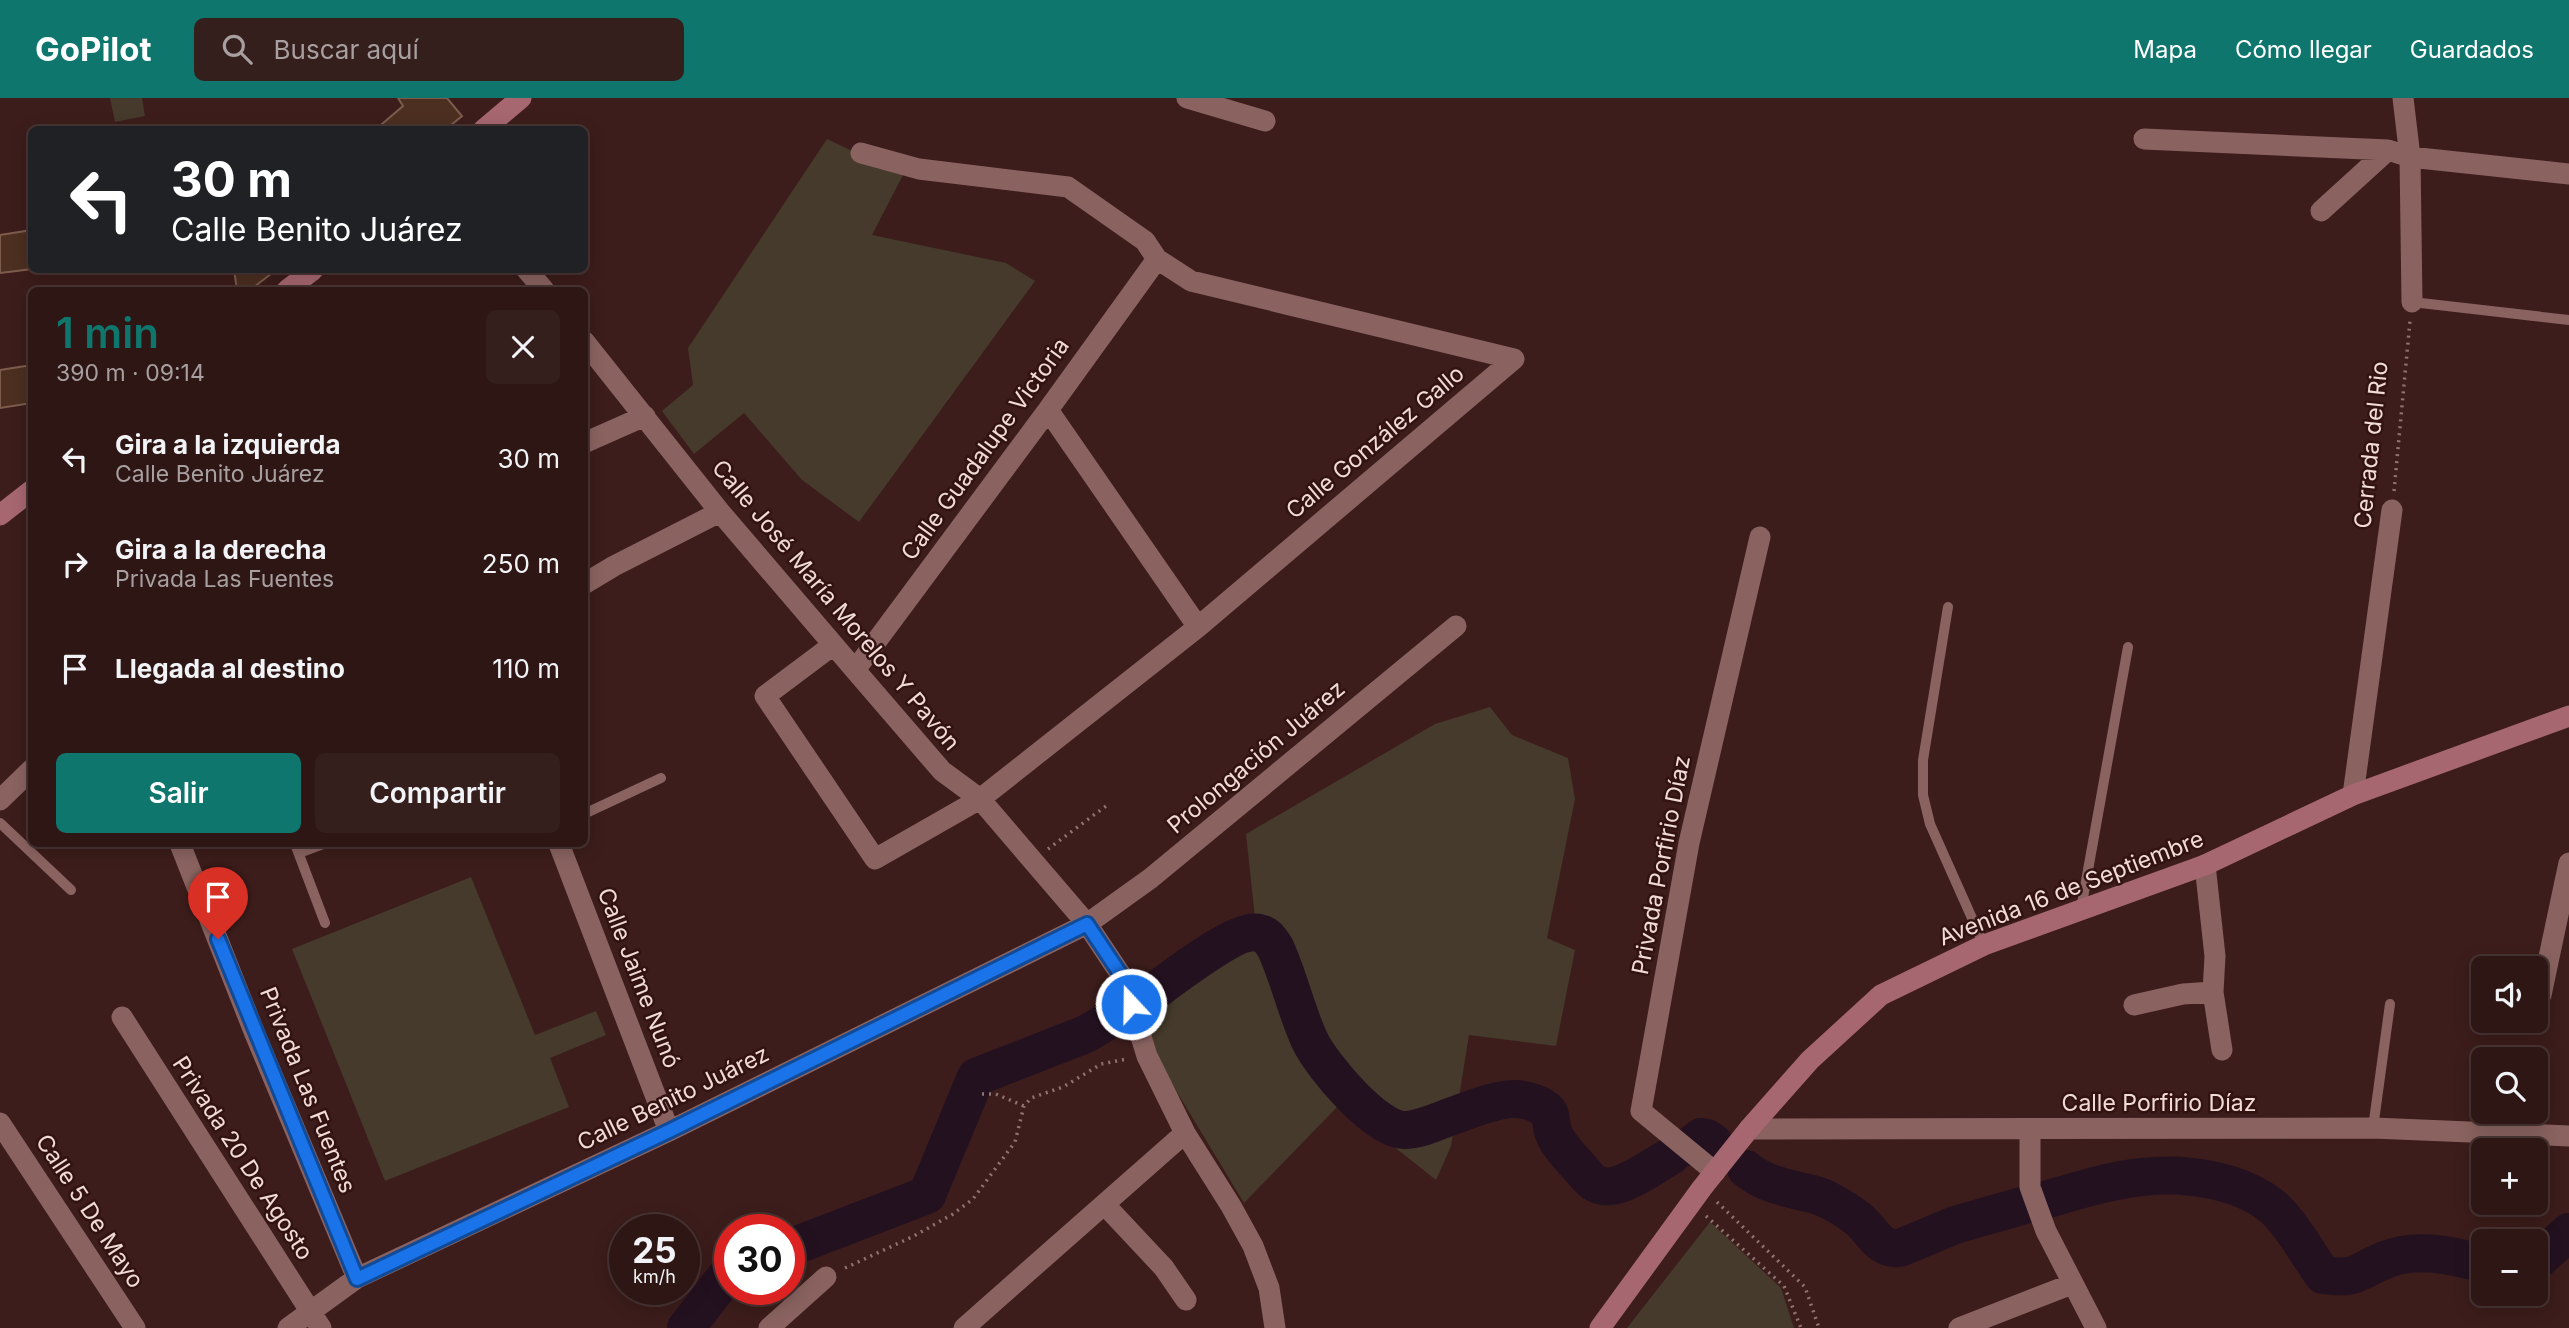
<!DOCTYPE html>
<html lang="es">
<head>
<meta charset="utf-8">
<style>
  :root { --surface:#2d1614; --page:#351f1d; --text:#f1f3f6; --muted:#a79fa0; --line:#483534; --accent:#0f766e }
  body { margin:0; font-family:Inter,sans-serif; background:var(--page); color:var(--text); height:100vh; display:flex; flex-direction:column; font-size:26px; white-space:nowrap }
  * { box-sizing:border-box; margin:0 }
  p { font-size:23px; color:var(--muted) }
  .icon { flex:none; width:38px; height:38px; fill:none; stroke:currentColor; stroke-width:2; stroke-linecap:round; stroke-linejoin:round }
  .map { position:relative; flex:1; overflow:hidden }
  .panel { position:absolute; left:28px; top:189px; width:560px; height:560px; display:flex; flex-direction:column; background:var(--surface); border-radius:10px; box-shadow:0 4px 18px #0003,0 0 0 2px var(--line) }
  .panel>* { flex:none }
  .guide { position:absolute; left:28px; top:28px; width:560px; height:147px; border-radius:10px; box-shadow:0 4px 18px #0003,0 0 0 2px var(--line); background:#202124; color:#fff; overflow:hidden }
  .tools { position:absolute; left:2471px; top:858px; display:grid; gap:14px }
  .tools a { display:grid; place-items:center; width:77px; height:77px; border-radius:10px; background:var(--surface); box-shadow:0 4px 18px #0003,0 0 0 2px var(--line); font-size:35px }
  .speed { position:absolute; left:609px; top:1116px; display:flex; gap:14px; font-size:35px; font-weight:700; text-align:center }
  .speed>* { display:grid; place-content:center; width:91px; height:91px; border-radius:50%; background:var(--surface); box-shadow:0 4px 18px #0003,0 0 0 2px var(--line); line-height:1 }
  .speed small { font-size:18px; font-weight:400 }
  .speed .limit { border:10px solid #d22; background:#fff; color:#111 }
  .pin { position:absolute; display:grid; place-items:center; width:60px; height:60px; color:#fff; margin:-72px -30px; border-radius:50% 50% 50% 0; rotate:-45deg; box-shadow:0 0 7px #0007 }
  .pin .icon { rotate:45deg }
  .me { position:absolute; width:77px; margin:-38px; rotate:339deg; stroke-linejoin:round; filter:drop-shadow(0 0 5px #0008) }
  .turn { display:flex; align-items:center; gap:24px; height:147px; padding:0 28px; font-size:32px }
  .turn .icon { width:91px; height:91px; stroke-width:2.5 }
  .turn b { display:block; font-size:49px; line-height:60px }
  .round { display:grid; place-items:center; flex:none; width:74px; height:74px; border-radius:10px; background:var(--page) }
  .summary { display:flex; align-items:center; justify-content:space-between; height:119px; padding:0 28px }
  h1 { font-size:42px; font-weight:600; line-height:52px; color:var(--accent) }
  .primary-button { display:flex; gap:14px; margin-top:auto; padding:14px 28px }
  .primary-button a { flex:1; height:80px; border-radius:10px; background:var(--accent); color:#fff; font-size:28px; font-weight:600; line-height:80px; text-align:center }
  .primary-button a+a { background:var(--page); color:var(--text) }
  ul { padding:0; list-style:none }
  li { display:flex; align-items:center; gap:21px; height:105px; padding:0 28px }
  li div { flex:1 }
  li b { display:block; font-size:26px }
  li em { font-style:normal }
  header { display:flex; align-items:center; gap:42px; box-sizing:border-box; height:98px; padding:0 35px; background:var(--accent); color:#fff }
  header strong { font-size:33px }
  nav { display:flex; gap:38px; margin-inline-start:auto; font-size:24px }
  .search { width:490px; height:63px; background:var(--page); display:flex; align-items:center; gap:18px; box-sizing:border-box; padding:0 24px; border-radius:10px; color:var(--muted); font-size:26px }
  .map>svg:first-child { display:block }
  .green { fill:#453a2b }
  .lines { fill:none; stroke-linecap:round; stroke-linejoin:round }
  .river { stroke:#241120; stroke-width:38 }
  .building { fill:#4c2f20; stroke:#7d5c4c; stroke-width:2 }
  .path { stroke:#8f7472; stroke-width:3.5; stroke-dasharray:2 5; stroke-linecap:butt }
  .lane { stroke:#8a6360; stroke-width:10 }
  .street { stroke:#8a6360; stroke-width:21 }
  .secondary { stroke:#a76771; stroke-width:21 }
  .route-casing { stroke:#114b97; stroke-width:18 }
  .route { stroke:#1a73e8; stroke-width:12 }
  .labels { text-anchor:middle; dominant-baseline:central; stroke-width:5; stroke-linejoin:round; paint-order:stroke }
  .street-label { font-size:23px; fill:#f1dbd9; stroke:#321312 }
</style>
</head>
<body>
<header>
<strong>GoPilot</strong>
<div class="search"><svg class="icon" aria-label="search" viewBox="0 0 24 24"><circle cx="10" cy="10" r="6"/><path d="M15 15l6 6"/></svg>Buscar aquí</div>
<nav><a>Mapa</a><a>Cómo llegar</a><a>Guardados</a></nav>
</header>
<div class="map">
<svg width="2569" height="1230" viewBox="0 0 2569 1230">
  <rect width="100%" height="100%" fill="#3c1d1b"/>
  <path class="green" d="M110 0H142L145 18 115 24Z
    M827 41 903 77 872 137 1006 165 1035 183 859 424 802 382 744 315 694 356 662 313 693 287 688 250Z
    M1490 609 1512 637 1568 660 1575 701 1547 840 1575 852 1556 948 1469 937 1451 1048 1436 1082 1340 1006 1244 1105 1160 966 1137 891 1255 820 1246 736 1435 626Z
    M471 779 535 937 596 913 606 937 550 960 569 1009 385 1083 292 851Z
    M1710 1124 1781 1190 1794 1230H1627Z"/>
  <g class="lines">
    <path class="river" d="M1141 903C1163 888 1235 829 1259 835 1267 836 1270 842 1275 849 1289 879 1296 913 1310 943 1322 968 1376 1032 1404 1032 1421 1032 1440 1022 1455 1017 1478 1009 1509 995 1532 1004 1558 1014 1547 1019 1554 1036 1559 1048 1571 1060 1580 1070 1584 1074 1589 1082 1595 1085 1616 1098 1652 1068 1671 1058
      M1688 1049 1701 1039 1707 1040 1714 1045
      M1746 1071C1764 1086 1786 1090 1808 1095 1824 1098 1844 1110 1857 1120 1872 1131 1878 1153 1900 1150L1955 1127 2025 1107
      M2042 1103C2073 1094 2110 1082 2142 1079 2186 1074 2247 1082 2279 1115 2296 1133 2309 1158 2323 1177 2358 1182 2355 1174 2385 1162 2416 1149 2452 1157 2483 1166
      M789 1150 927 1097 976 979 1086 936 1118 917
      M2536 1164 2569 1134
      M686 1230 730 1173"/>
  </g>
  <path class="building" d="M398 0H447L462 18 445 32H375L403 8Z
    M32 132V171L0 175V137Z
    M234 172H276L250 192H237Z
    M32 267V305L0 310V272Z"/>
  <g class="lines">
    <path class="path" d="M2394 393 2410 223
      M1048 751 1106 708
      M982 996H996L1024 1008
      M1717 1104 1805 1189 1819 1230
      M1706 1118 1784 1188 1801 1230
      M845 1170 914 1138 953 1116 973 1101 1015 1044 1024 1008 1031 1000 1063 989 1101 966 1127 961"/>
    <path class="lane" d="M2412 204 2569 222
      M1948 509 1923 662V697L1930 726 1984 847
      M584 716 661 680
      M0 725 71 792
      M295 746 325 825
      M299 755 323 746
      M2081 811 2128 549
      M2373 1030 2390 906"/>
    <path class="street" d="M1187 0 1265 23
      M2403 0 2410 59 2412 204
      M2144 41 2388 52
      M861 55 919 71 1068 89 1145 143 1157 161 1191 183 1514 261
      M2321 113 2388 52 2410 59 2569 76
      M527 172 544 192
      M584 243 720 414 855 572 942 673 980 701 1087 826 1123 880 1147 958 1185 1035 1231 1108 1253 1148 1269 1190 1275 1230
      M1048 312 1198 529
      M584 345 645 318
      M584 486 614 468 720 414
      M833 547 765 598 875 761 980 701 1198 529 1514 261
      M855 572 1048 312 1157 161
      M2353 697 2392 412
      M0 702 32 671
      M180 746 255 936 357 1180
      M559 746 669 1033
      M2205 767 2215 858 2213 894 2222 952
      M2541 897 2569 765
      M2134 907 2183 896 2213 894
      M122 919 321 1230
      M0 1025 135 1230
      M1749 1031 2373 1030 2569 1038
      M2030 1032V1089L2046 1133 2096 1230
      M1715 1074 1641 1013 1689 745 1760 439
      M1105 1107 1164 1170 1186 1202
      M288 1230 357 1180 669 1033 1087 826 1151 780 1456 528
      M769 1230 826 1179
      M964 1230 1185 1035
      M1959 1230 2072 1186"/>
    <path class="secondary" d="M483 32 521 0
      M287 192 313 172
      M0 417 32 392
      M1600 1230 1702 1090 1749 1031 1810 962 1881 897 1984 847 2205 767 2353 697 2569 618"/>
  </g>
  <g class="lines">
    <defs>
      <path id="route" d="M218 841 357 1181 669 1033 1087 826 1123 880 1131 906"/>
    </defs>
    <use href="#route" class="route-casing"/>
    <use href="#route" class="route"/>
  </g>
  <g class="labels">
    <g class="street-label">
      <text transform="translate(1375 344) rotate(-40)">Calle González Gallo</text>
      <text transform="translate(2371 347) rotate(-84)">Cerrada del Rio</text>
      <text transform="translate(985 351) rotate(-54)">Calle Guadalupe Victoria</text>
      <text transform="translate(836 507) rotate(50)">Calle José María Morelos Y Pavón</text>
      <text transform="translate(1256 659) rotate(-40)">Prolongación Juárez</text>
      <text transform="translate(1661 767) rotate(-79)">Privada Porfirio Díaz</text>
      <text transform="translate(2071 790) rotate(-21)">Avenida 16 de Septiembre</text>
      <text transform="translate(639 880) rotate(69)">Calle Jaime Nunó</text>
      <text transform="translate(308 992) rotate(68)">Privada Las Fuentes</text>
      <text transform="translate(673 1000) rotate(-26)">Calle Benito Juárez</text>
      <text x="2159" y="1005">Calle Porfirio Díaz</text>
      <text transform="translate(243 1060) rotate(57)">Privada 20 De Agosto</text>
      <text transform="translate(90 1113) rotate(57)">Calle 5 De Mayo</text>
    </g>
  </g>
</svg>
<div class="tools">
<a><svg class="icon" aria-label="sound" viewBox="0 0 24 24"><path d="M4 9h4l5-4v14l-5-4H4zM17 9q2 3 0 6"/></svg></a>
<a><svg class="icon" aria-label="search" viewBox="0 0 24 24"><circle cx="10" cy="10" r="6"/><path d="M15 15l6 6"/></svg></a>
<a>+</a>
<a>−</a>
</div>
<div class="speed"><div>25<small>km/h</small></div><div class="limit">30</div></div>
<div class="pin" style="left:218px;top:841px;background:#d93025"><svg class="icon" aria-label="arrive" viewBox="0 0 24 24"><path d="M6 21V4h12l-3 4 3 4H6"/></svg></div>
<svg class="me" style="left:1131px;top:906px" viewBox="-20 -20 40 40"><circle r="17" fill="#1a73e8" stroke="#fff" stroke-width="3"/><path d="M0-11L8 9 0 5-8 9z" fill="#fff"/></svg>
<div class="guide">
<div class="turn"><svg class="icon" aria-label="left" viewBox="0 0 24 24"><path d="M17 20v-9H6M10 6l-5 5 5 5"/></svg><div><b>30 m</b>Calle Benito Juárez</div></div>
</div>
<section class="panel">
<div class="summary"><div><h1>1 min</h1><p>390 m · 09:14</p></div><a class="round"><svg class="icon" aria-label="close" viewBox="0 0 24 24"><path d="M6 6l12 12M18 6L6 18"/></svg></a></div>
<ul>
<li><svg class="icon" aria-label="left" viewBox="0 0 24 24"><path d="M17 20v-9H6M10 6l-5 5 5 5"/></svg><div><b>Gira a la izquierda</b><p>Calle Benito Juárez</p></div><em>30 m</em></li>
<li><svg class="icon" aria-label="right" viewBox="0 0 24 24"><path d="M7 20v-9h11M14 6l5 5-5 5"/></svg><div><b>Gira a la derecha</b><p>Privada Las Fuentes</p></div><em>250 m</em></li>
<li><svg class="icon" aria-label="arrive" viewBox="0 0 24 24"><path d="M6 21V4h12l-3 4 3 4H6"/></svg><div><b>Llegada al destino</b></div><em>110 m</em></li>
</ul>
<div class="primary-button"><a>Salir</a><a>Compartir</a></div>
</section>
</div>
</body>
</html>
